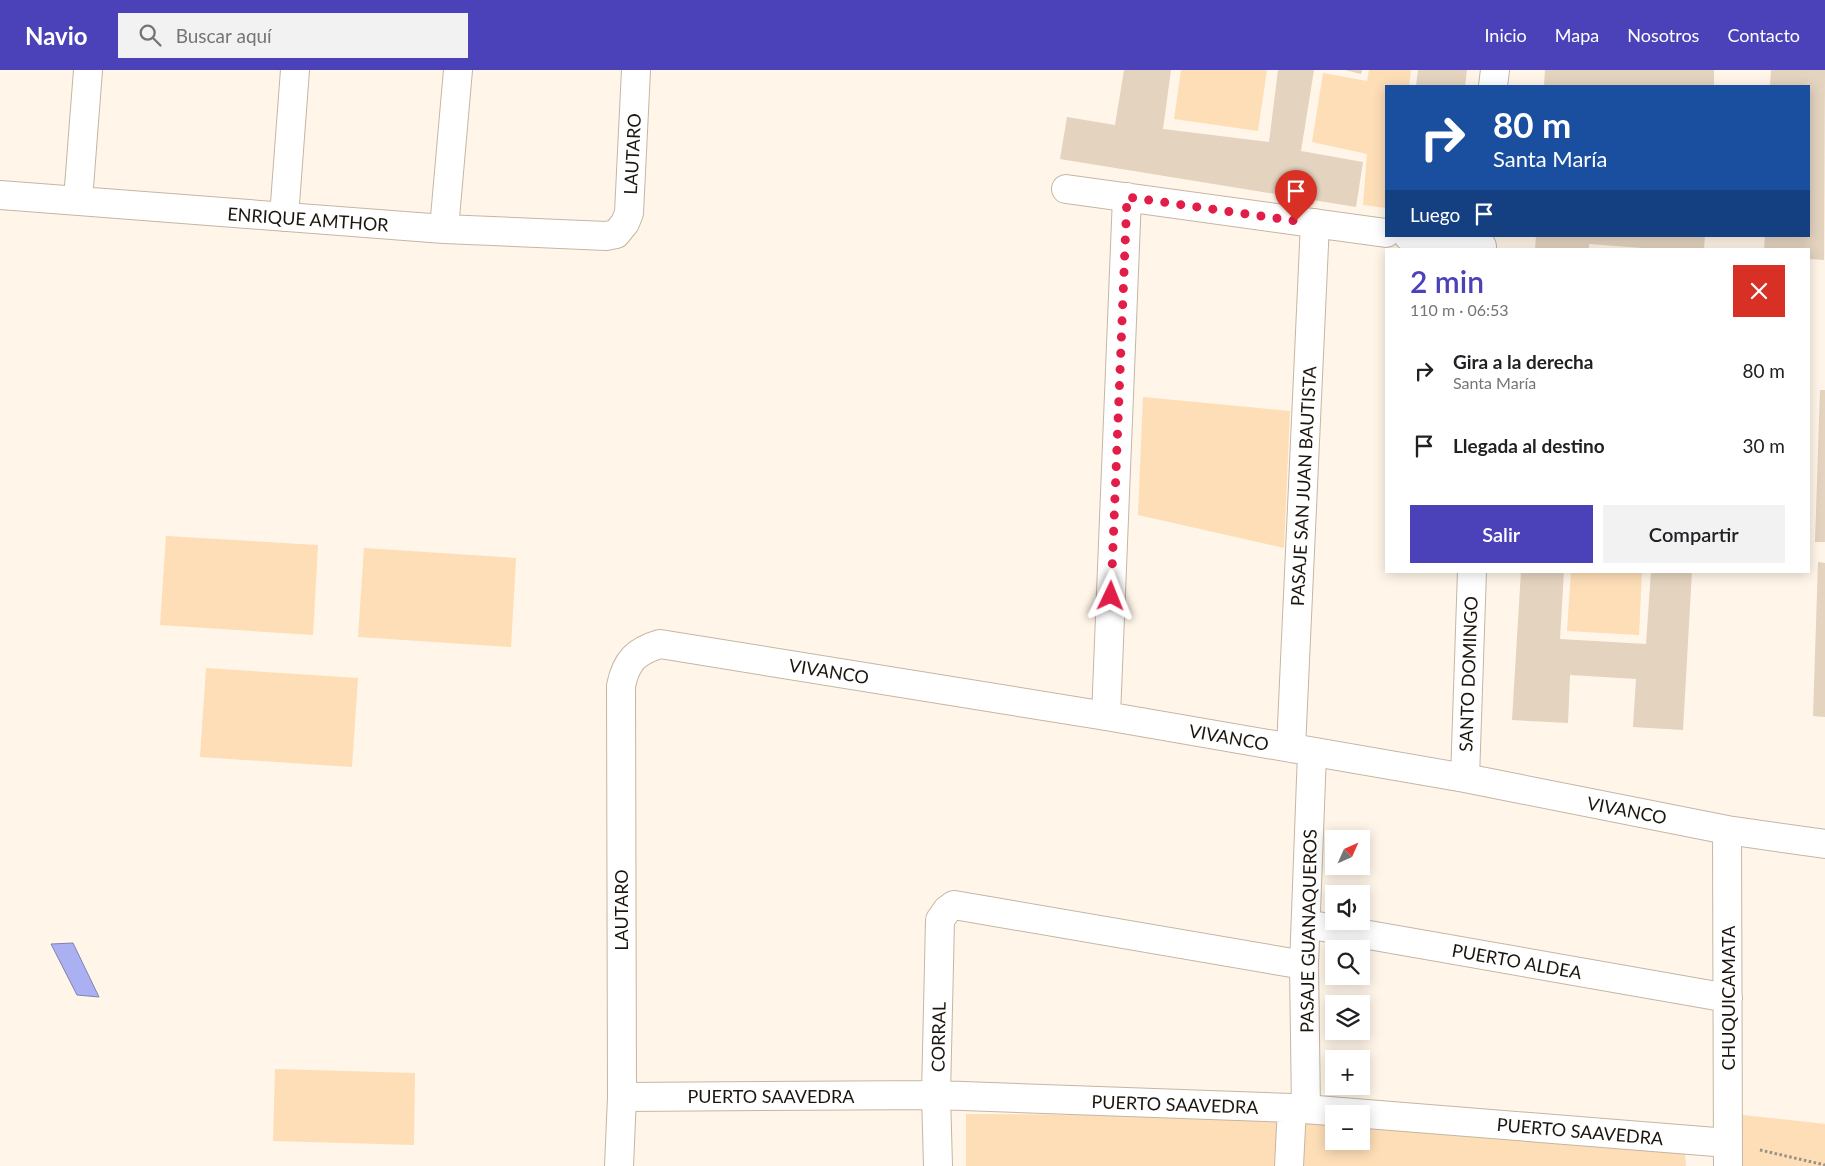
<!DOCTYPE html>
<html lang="es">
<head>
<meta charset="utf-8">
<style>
  :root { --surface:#fff; --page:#f2f2f2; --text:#202124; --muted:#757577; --accent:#4b41b8 }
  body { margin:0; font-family:Lato,sans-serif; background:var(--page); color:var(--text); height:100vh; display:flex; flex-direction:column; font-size:19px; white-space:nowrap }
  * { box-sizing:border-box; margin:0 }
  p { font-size:16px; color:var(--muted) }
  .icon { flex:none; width:28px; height:28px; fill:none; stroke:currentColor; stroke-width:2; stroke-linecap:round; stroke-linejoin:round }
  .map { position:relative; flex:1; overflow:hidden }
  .side { position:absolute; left:1385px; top:178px; width:425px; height:325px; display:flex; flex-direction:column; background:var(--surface); border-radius:0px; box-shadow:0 2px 12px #0003 }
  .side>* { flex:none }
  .banner { position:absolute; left:1385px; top:15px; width:425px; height:152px; border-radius:0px; box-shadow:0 2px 12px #0003; background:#1a4fa0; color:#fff; overflow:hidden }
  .needle { width:32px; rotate:45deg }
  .buttons { position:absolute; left:1325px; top:760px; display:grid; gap:10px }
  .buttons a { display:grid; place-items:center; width:45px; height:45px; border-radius:0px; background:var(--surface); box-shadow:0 2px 12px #0003; font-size:25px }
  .pin { position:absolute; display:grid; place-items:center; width:42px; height:42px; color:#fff; margin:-51px -21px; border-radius:50% 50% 50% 0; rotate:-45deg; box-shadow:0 0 5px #0007 }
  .pin .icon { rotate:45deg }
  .me { position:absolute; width:55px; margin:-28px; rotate:2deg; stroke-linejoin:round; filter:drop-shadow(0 0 4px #0008) }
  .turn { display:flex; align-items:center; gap:18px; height:105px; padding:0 25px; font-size:22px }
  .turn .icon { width:65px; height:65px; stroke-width:2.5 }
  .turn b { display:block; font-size:35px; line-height:42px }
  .then { display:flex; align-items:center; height:48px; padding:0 25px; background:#0003; gap:10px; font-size:19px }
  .round { display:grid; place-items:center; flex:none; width:52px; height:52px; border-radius:0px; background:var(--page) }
  .head { display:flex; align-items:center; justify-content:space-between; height:85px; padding:0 25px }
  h1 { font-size:30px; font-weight:600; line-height:38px; color:var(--accent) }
  .button { display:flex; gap:10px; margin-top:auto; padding:10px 25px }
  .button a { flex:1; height:58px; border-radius:0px; background:var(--accent); color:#fff; font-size:20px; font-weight:600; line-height:58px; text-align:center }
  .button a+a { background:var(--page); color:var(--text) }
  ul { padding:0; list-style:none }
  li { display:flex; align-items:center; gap:15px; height:75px; padding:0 25px }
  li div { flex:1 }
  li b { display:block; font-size:19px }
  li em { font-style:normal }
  header { display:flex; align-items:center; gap:30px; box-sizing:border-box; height:70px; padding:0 25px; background:var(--accent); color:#fff }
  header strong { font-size:24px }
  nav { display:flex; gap:28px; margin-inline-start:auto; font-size:18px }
  .search { width:350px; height:45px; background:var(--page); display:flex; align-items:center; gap:12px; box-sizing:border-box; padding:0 18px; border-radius:0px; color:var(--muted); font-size:19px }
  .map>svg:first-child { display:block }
  .green { fill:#fddeb7 }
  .water { fill:#abb0f3; stroke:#8082af }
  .building { fill:#e3d3bf }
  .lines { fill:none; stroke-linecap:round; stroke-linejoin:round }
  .street-casing { stroke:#c5b6a2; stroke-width:30 }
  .path { stroke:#989085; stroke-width:3; stroke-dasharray:2.5 2.5; stroke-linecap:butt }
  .street { stroke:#fff; stroke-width:28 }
  .route { stroke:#e11d48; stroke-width:9; stroke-dasharray:0 16.2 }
  .labels { text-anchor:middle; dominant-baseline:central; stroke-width:4; stroke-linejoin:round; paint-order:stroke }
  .street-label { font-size:18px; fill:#1c160f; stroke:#fff }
</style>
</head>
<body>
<header>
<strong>Navio</strong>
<div class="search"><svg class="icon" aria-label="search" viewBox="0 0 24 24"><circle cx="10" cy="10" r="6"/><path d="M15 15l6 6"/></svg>Buscar aquí</div>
<nav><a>Inicio</a><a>Mapa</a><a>Nosotros</a><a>Contacto</a></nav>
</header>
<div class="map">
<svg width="1825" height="1096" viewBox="0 0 1825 1096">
  <rect width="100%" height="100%" fill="#fff5e8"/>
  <path class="green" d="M1181 0H1267L1258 61 1174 49Z
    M1369 0H1411L1409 16H1386V138L1363 135 1367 84 1312 72 1323 3 1367 11Z
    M1143 327 1290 341 1284 478 1138 445Z
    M166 466 318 475 313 565 160 555Z
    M364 478 516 488 511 577 358 567Z
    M1571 501H1642L1639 565 1567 561Z
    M206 598 358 608 352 697 200 687Z
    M275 999 415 1003 414 1075 273 1071Z
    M966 1044 1284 1046 1280 1096H966Z
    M1734 1044 1825 1054V1096H1736Z
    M1297 1047 1334 1050V1071H1361V1052L1684 1074 1686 1096H1294Z"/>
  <path class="water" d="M73 873 99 927 77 925 51 874Z"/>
  <path class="building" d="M1124 0H1171L1163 59 1269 72 1278 0H1314L1301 81 1363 92 1356 137 1060 89 1067 47 1115 55Z
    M1345 0H1362L1361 4Z
    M1418 0H1467L1465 16H1416Z
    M1545 0H1714V16H1544Z
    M1771 0H1825L1824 190 1809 189V179H1764L1765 166H1809V16H1770Z
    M1536 166H1705L1704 179H1656L1589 174V179H1535Z
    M1820 320H1825V472H1815Z
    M1818 492 1825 493V647L1813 646Z
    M1521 501H1564L1560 569 1646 574 1651 501H1692L1683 660 1633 657 1636 609 1570 605 1568 653 1512 650Z"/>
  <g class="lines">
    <defs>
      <path id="street" d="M1493 16 1495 0
        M1066 119 1386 163
        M0 125 444 159 606 166 616 164 625 153 629 143 636 0
        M78 130 88 0
        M284 147 295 0
        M444 159 458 0
        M1408 166 1482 176
        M1106 646 1127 127
        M1291 678 1315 153
        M1465 708 1472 501
        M1727 760 1728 1096
        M1306 854 1728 928
        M622 1027 936 1025 1292 1038 1728 1073
        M1306 1039 1304 895 1312 683
        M619 1096 622 1027 621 616C626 591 636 581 660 574L1106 646 1465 708 1727 760 1825 774
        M938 1096 936 1025 940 850 947 840 954 835 1304 895
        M1289 1096 1292 1038"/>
    </defs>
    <use href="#street" class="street-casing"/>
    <path class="path" d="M1760 1080 1825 1095"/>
    <use href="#street" class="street"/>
  </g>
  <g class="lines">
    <path class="route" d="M1111 526 1127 127 1296 151"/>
  </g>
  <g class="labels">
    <g class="street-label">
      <text transform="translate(632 84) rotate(-87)">LAUTARO</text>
      <text transform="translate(308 149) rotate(4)">ENRIQUE AMTHOR</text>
      <text transform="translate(1303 416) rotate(-87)">PASAJE SAN JUAN BAUTISTA</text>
      <text transform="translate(829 601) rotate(9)">VIVANCO</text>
      <text transform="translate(1468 604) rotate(-88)">SANTO DOMINGO</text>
      <text transform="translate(1229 667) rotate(10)">VIVANCO</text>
      <text transform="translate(1627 740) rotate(11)">VIVANCO</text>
      <text transform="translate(621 840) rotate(-90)">LAUTARO</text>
      <text transform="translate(1308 861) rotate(-89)">PASAJE GUANAQUEROS</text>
      <text transform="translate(1517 891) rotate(10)">PUERTO ALDEA</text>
      <text transform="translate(1728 928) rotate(-90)">CHUQUICAMATA</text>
      <text transform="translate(938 967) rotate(-89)">CORRAL</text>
      <text x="771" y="1026">PUERTO SAAVEDRA</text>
      <text transform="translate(1175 1034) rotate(2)">PUERTO SAAVEDRA</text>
      <text transform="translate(1580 1061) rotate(5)">PUERTO SAAVEDRA</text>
    </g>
  </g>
</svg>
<div class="buttons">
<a><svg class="needle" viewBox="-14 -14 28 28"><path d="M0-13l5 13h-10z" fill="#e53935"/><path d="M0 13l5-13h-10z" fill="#757577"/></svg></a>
<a><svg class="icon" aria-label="sound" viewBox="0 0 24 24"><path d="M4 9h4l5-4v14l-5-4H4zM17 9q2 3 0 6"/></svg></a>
<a><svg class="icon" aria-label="search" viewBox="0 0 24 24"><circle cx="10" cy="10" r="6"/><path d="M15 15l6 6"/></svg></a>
<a><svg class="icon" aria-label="layers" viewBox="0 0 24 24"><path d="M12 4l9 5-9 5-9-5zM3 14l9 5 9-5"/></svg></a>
<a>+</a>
<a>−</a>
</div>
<div class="pin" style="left:1296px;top:151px;background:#d93025"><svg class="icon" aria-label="arrive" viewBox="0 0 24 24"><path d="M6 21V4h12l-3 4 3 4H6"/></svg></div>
<svg class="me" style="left:1111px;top:526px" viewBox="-20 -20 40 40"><path d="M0-17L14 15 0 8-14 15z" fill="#e11d48" stroke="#fff" stroke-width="4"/></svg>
<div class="banner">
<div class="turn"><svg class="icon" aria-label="right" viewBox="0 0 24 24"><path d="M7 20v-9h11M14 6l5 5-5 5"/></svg><div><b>80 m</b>Santa María</div></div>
<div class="then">Luego<svg class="icon" aria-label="arrive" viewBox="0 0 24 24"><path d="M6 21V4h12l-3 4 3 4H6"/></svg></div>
</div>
<section class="side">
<div class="head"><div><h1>2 min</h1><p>110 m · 06:53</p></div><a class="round" style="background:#d93025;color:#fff"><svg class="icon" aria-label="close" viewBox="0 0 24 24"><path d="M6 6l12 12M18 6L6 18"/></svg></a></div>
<ul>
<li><svg class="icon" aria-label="right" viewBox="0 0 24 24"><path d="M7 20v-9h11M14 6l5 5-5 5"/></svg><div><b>Gira a la derecha</b><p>Santa María</p></div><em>80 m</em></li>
<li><svg class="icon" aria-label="arrive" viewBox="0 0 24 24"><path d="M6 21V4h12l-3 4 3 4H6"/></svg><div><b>Llegada al destino</b></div><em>30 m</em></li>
</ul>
<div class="button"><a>Salir</a><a>Compartir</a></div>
</section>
</div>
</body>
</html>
